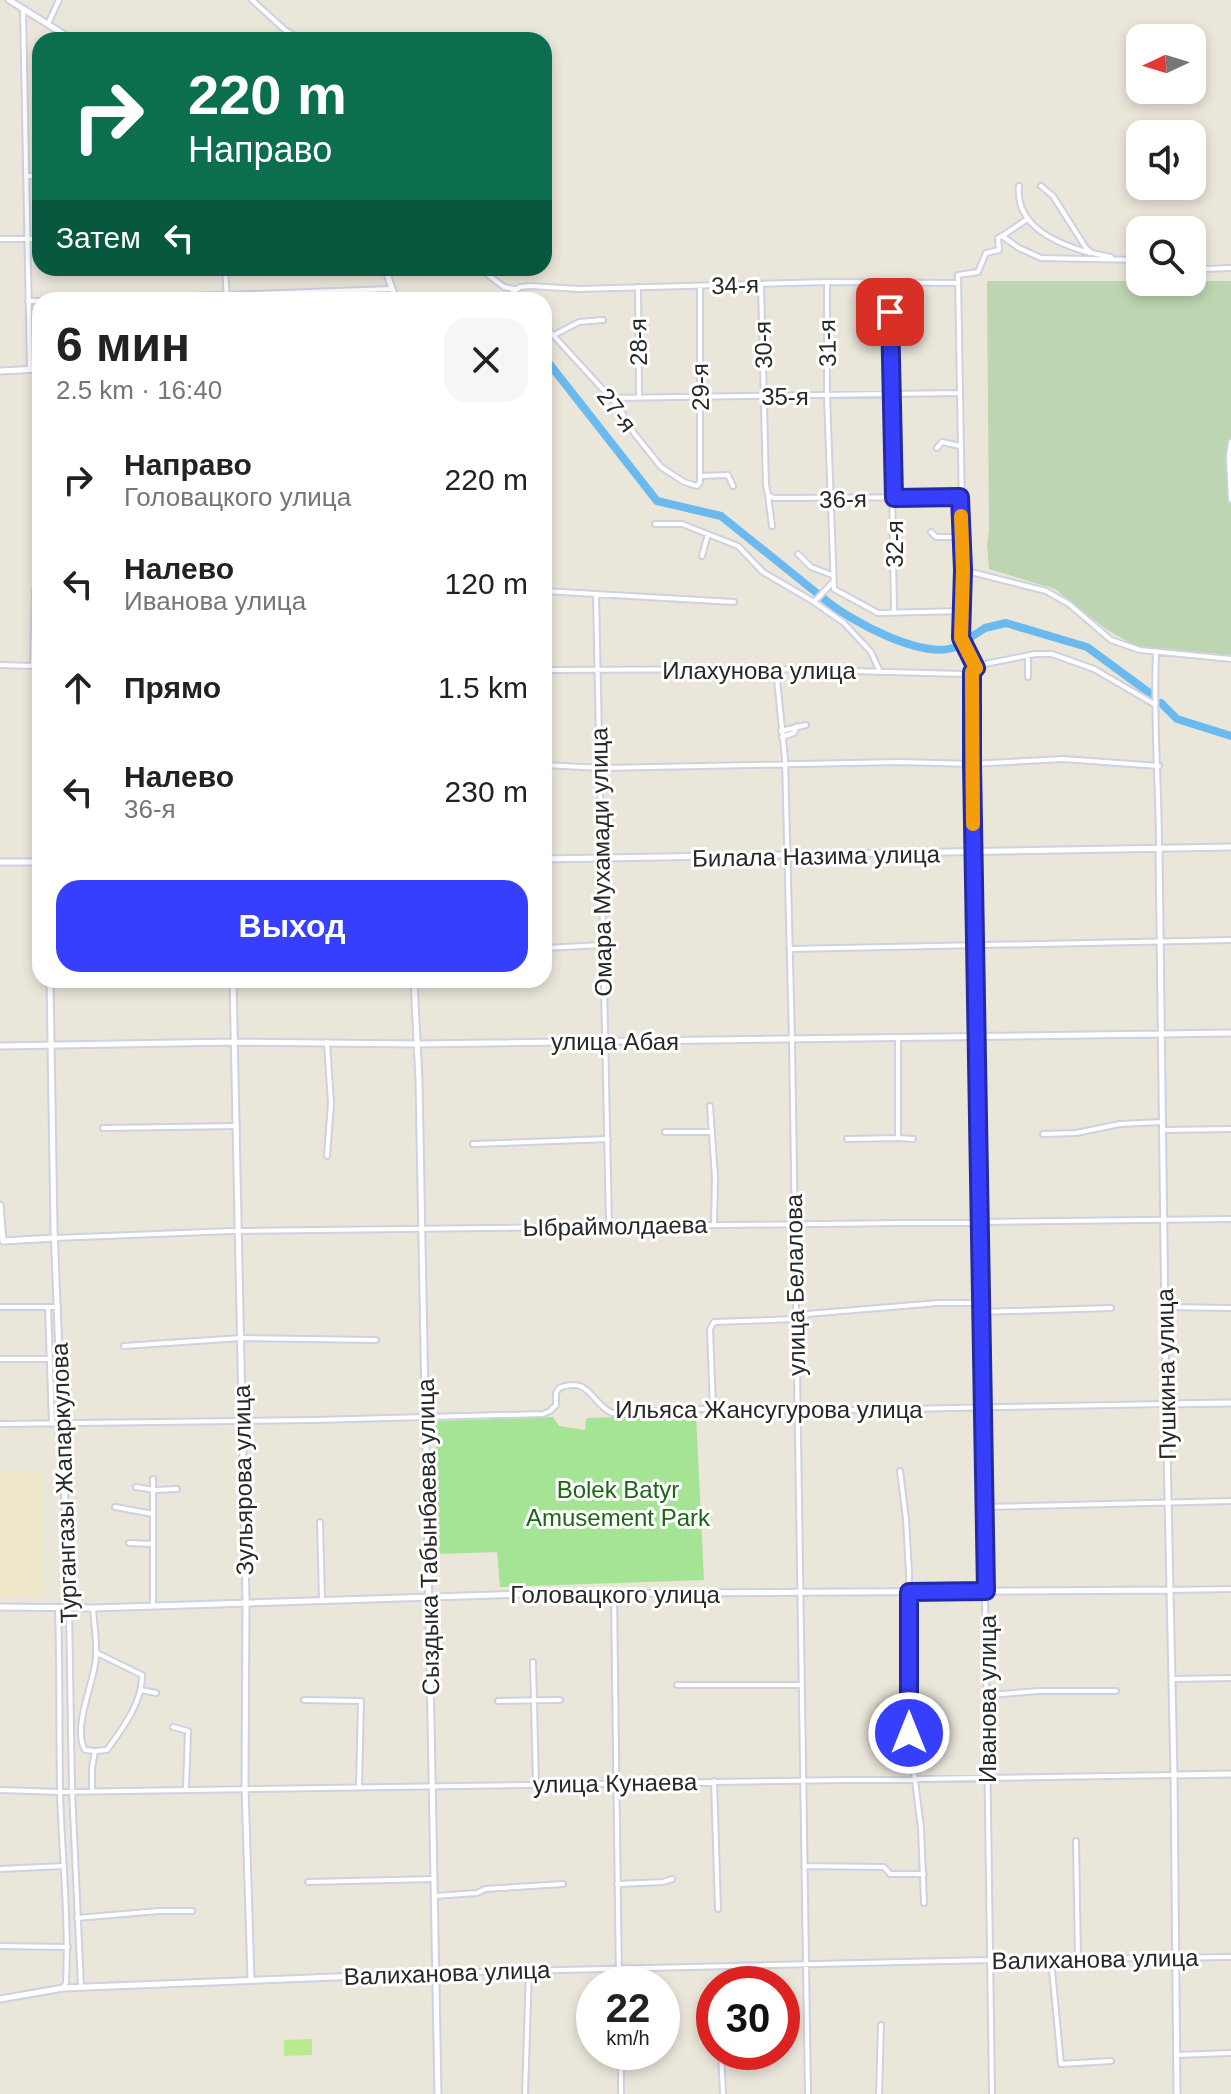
<!DOCTYPE html>
<html lang="ru">
<head>
<meta charset="utf-8">
<style>
  :root { --surface:#fff; --page:#f6f6f6; --text:#222; --muted:#767676; --accent:#3640fc }
  body { margin:0; font-family:Helvetica,sans-serif; background:var(--page); color:var(--text); height:100vh; display:flex; flex-direction:column; font-size:30px; white-space:nowrap }
  * { box-sizing:border-box; margin:0 }
  p { font-size:26px; color:var(--muted) }
  .icon { flex:none; width:44px; height:44px; fill:none; stroke:currentColor; stroke-width:2; stroke-linecap:round; stroke-linejoin:round }
  .map { position:relative; flex:1; overflow:hidden }
  .drawer { position:absolute; left:32px; top:292px; width:520px; height:696px; display:flex; flex-direction:column; background:var(--surface); border-radius:24px; box-shadow:0 4px 12px #0003 }
  .drawer>* { flex:none }
  .hud { position:absolute; left:32px; top:32px; width:520px; height:244px; border-radius:24px; box-shadow:0 4px 12px #0003; background:#0b6e4f; color:#fff; overflow:hidden }
  .needle { width:52px; rotate:266deg }
  .tools { position:absolute; left:1126px; top:24px; display:grid; gap:16px }
  .tools a { display:grid; place-items:center; width:80px; height:80px; border-radius:16px; background:var(--surface); box-shadow:0 4px 12px #0003; font-size:40px }
  .speed { position:absolute; left:576px; top:1966px; display:flex; gap:16px; font-size:40px; font-weight:700; text-align:center }
  .speed>* { display:grid; place-content:center; width:104px; height:104px; border-radius:50%; background:var(--surface); box-shadow:0 4px 12px #0003; line-height:1 }
  .speed small { font-size:20px; font-weight:400 }
  .speed .limit { border:12px solid #d22; background:#fff; color:#111 }
  .pin { position:absolute; display:grid; place-items:center; width:68px; height:68px; color:#fff; margin:-34px; border-radius:16px; box-shadow:0 4px 12px #0006 }
  .me { position:absolute; width:88px; margin:-44px; rotate:0deg; stroke-linejoin:round; filter:drop-shadow(0 0 6px #0008) }
  .turn { display:flex; align-items:center; gap:28px; height:168px; padding:0 24px; font-size:36px }
  .turn .icon { width:104px; height:104px; stroke-width:2.5 }
  .turn b { display:block; font-size:56px; line-height:68px }
  .then { display:flex; align-items:center; height:76px; padding:0 24px; background:#0003; gap:16px; font-size:30px }
  .round { display:grid; place-items:center; flex:none; width:84px; height:84px; border-radius:24px; background:var(--page) }
  .headline { display:flex; align-items:center; justify-content:space-between; height:136px; padding:0 24px }
  h1 { font-size:48px; font-weight:700; line-height:60px }
  .button { display:flex; gap:16px; margin-top:auto; padding:16px 24px }
  .button a { flex:1; height:92px; border-radius:24px; background:var(--accent); color:#fff; font-size:32px; font-weight:700; line-height:92px; text-align:center }
  ul { padding:0; list-style:none }
  li { display:flex; align-items:center; gap:24px; height:104px; padding:0 24px }
  li div { flex:1 }
  li b { display:block; font-size:30px }
  li em { font-style:normal }
  .map>svg:first-child { display:block }
  .education { fill:#ede6c8 }
  .green { fill:#a5e395 }
  .cemetery { fill:#bdd5b0 }
  .pitch { fill:#b8eb90 }
  .lines { fill:none; stroke-linecap:round; stroke-linejoin:round }
  .river { stroke:#6abaef; stroke-width:8 }
  .minor-casing { stroke:#cfd0e2; stroke-width:8 }
  .tertiary-casing { stroke:#cfd0e2; stroke-width:9 }
  .secondary-casing { stroke:#cfd0e2; stroke-width:9 }
  .minor { stroke:#fff; stroke-width:4 }
  .tertiary { stroke:#fff; stroke-width:5 }
  .secondary { stroke:#fff; stroke-width:5 }
  .route-casing { stroke:#232aa4; stroke-width:20 }
  .route { stroke:#3640fc; stroke-width:14 }
  .slow { stroke:#f59e0b; stroke-width:14 }
  .labels { text-anchor:middle; dominant-baseline:central; stroke-width:6; stroke-linejoin:round; paint-order:stroke }
  .street-label { font-size:24px; fill:#282828; stroke:#fff }
  .park-label { font-size:24px; fill:#1e6518; stroke:#fff }
</style>
</head>
<body>
<div class="map">
<svg width="1231" height="2094" viewBox="0 0 1231 2094">
  <rect width="100%" height="100%" fill="#ebe6da"/>
  <path class="education" d="M41 1471 44 1596 0 1597V1472Z"/>
  <path class="green" d="M696 1414 704 1580 500 1587 497 1552 438 1554 435 1421 553 1417 559 1426 585 1430 586 1419 590 1418Z"/>
  <path class="cemetery" d="M987 281H1231V655L1135 646 1106 629 1055 589 989 569 987 545 989 531Z"/>
  <path class="pitch" d="M312 2039V2055L284 2056V2040Z"/>
  <g class="lines">
    <path class="river" d="M544 357 657 501 721 516 818 594
      M823 598C848 620 925 662 958 646
      M968 639 985 628 1006 623 1087 647 1151 694
      M1161 703 1177 719 1231 736"/>
    <defs>
      <path id="minor" d="M252 0 285 30 301 40
        M23 9 30 370
        M48 24 59 0
        M26 176H40
        M1019 186C1015 227 1058 244 1090 253
        M1041 186 1053 196 1086 248 1092 253 1111 257
        M1002 236 1026 220
        M0 239H40
        M1192 265 1204 269 1231 268
        M225 268 227 300
        M479 268 504 287 514 289
        M827 283V396L834 589 878 613 963 611
        M761 284 766 485 768 495 774 498
        M889 284 894 613
        M638 287 639 398
        M513 291 521 300
        M513 292 520 287 530 286 579 289 828 282 958 283
        M83 300 392 289
        M28 301H40
        M544 325 618 406 634 433 661 467 684 482 697 486 700 482V286
        M554 335 579 322 603 320
        M611 398 959 393
        M1231 442 1229 456 1231 500
        M937 448 942 442 960 446
        M700 476 728 475 733 486
        M768 495 772 526
        M775 498 960 497
        M655 524H682L738 546 763 572 814 602 844 623 871 652 880 672
        M931 532 936 537H962
        M798 554 811 567 832 575
        M702 556 708 534
        M963 570 1046 591 1069 604 1111 640 1140 650 1231 659
        M544 591 734 602
        M596 594 609 1225
        M814 602 832 583
        M1156 653C1153 719 1159 784 1159 850
        M0 665 33 666 35 591 40 558
        M976 668 961 638 963 570 958 275 978 272 986 253 999 250 998 238 1002 236 1019 248 1041 258 1140 260
        M776 669 785 759 792 1040 808 2094
        M544 670 776 669 964 674 972 678
        M1028 677V655
        M781 731 806 725
        M782 737 794 733 797 726
        M544 765 602 768 899 762 972 764 1063 759 1159 766
        M36 772 40 795
        M544 948 602 945
        M790 949 1231 940
        M710 1106 715 1178 714 1224
        M103 1128 237 1126
        M1163 1130 1231 1129
        M665 1132H712
        M1043 1134 1076 1133 1120 1124 1163 1122
        M898 1138 913 1139
        M847 1139 898 1138V1038
        M473 1144 608 1139
        M327 1156 331 1103 327 1042
        M55 1238 232 1231 1231 1219
        M0 1307H58
        M48 1307 52 1424
        M1166 1307 1231 1308
        M981 1312 1111 1308
        M795 1315 938 1303H981
        M124 1346 241 1338 376 1340
        M0 1359H50
        M713 1408 710 1329 714 1322 795 1319
        M0 1424 314 1420 543 1414 550 1411 556 1405V1393L559 1388C591 1376 590 1403 612 1413L725 1408 799 1411 1166 1404
        M900 1471 906 1519 909 1573V1733L921 1828 924 1903
        M136 1487 154 1490 177 1489
        M115 1507 153 1514
        M985 1507 1231 1501
        M320 1522 322 1600
        M129 1543 152 1544
        M1169 1590 1231 1589
        M614 1594 619 1984
        M153 1605V1479
        M58 1607C60 1669 59 1731 60 1792 62 1856 69 1919 66 1983L63 1988
        M69 1607 72 1790 81 1987
        M533 1662 536 1784
        M1172 1679 1231 1678
        M677 1685H800
        M141 1690 156 1693
        M988 1695 1039 1691H1116
        M304 1700 361 1701 359 1786
        M498 1701 560 1700
        M173 1727 188 1731 186 1788
        M95 1751 107 1750C122 1729 143 1702 142 1675L97 1653
        M714 1781 718 1909
        M92 1789V1768L95 1751 85 1750C72 1728 94 1683 96 1658 97 1642 94 1624 93 1608
        M0 1790 60 1792 1174 1775
        M1076 1841 1078 1958
        M804 1866 884 1867 890 1874H924
        M0 1869 64 1866
        M308 1882 433 1879
        M617 1884 663 1882 672 1879
        M434 1896 477 1893 485 1889 563 1884
        M77 1918 159 1911H192
        M0 1946 68 1947
        M1051 1959 1061 2064 1111 2061
        M435 1973 989 1960 1231 1957
        M621 2052V2094
        M721 2052 723 2094
        M1177 2055 1231 2053
        M525 2094 529 1970
        M879 2094 881 2025
        M992 2094 972 672 980 665 1035 654H1052L1094 669 1154 704"/>
      <path id="tertiary" d="M9 0 73 40
        M385 268 396 300
        M0 371 40 369
        M1159 850 1166 1404
        M544 859 1231 847
        M0 862H40
        M50 980 54 1228 69 1607
        M233 980 246 1601 245 1787 251 1980
        M414 980 419 1081 438 2094
        M0 1046 234 1042 417 1044 1231 1033
        M0 1205 3 1241 55 1238
        M1174 1775 1177 2094
        M0 1999 63 1988 435 1973"/>
      <path id="secondary" d="M1231 1403 1166 1404 1174 1775 1231 1774
        M0 1607 93 1608 523 1594 1169 1590"/>
    </defs>
    <use href="#minor" class="minor-casing"/>
    <use href="#tertiary" class="tertiary-casing"/>
    <use href="#secondary" class="secondary-casing"/>
    <use href="#minor" class="minor"/>
    <use href="#tertiary" class="tertiary"/>
    <use href="#secondary" class="secondary"/>
  </g>
  <g class="lines">
    <defs>
      <path id="route" d="M890 312 894 498 960 497 963 570 961 638 976 668 972 672V764L986 1591 909 1592V1733"/>
    </defs>
    <use href="#route" class="route-casing"/>
    <use href="#route" class="route"/>
    <path class="slow" d="M961 516 963 570 961 638 976 668 972 672V678L973 824"/>
  </g>
  <g class="labels">
    <g class="street-label">
      <text transform="translate(735 285) rotate(-2)">34-я</text>
      <text transform="translate(638 342) rotate(-91)">28-я</text>
      <text transform="translate(827 343) rotate(-91)">31-я</text>
      <text transform="translate(763 345) rotate(-92)">30-я</text>
      <text transform="translate(700 387) rotate(-91)">29-я</text>
      <text x="785" y="396">35-я</text>
      <text transform="translate(617 410) rotate(53)">27-я</text>
      <text transform="translate(843 499) rotate(-1)">36-я</text>
      <text transform="translate(894 544) rotate(-90)">32-я</text>
      <text x="759" y="670">Илахунова улица</text>
      <text transform="translate(816 856) rotate(-1)">Билала Назима улица</text>
      <text transform="translate(601 862) rotate(-91)">Омара Мухамади улица</text>
      <text x="615" y="1041">улица Абая</text>
      <text transform="translate(615 1226) rotate(-1)">Ыбраймолдаева</text>
      <text transform="translate(795 1285) rotate(-91)">улица Белалова</text>
      <text transform="translate(1166 1374) rotate(-91)">Пушкина улица</text>
      <text x="769" y="1409">Ильяса Жансугурова улица</text>
      <text transform="translate(243 1480) rotate(-91)">Зульярова улица</text>
      <text transform="translate(64 1483) rotate(-92)">Тургангазы Жапаркулова</text>
      <text transform="translate(428 1537) rotate(-91)">Сыздыка Табынбаева улица</text>
      <text x="615" y="1594">Головацкого улица</text>
      <text transform="translate(987 1699) rotate(-90)">Иванова улица</text>
      <text transform="translate(615 1783) rotate(-1)">улица Кунаева</text>
      <text transform="translate(1095 1959) rotate(-1)">Валиханова улица</text>
      <text transform="translate(447 1973) rotate(-2)">Валиханова улица</text>
    </g>
    <g class="park-label">
      <text x="618" y="1489">Bolek Batyr<tspan x="618" dy="28">Amusement Park</tspan></text>
    </g>
  </g>
</svg>
<div class="tools">
<a><svg class="needle" viewBox="-14 -14 28 28"><path d="M0-13l5 13h-10z" fill="#e53935"/><path d="M0 13l5-13h-10z" fill="#767676"/></svg></a>
<a><svg class="icon" aria-label="sound" viewBox="0 0 24 24"><path d="M4 9h4l5-4v14l-5-4H4zM17 9q2 3 0 6"/></svg></a>
<a><svg class="icon" aria-label="search" viewBox="0 0 24 24"><circle cx="10" cy="10" r="6"/><path d="M15 15l6 6"/></svg></a>
</div>
<div class="speed"><div>22<small>km/h</small></div><div class="limit">30</div></div>
<div class="pin" style="left:890px;top:312px;background:#d93025"><svg class="icon" aria-label="arrive" viewBox="0 0 24 24"><path d="M6 21V4h12l-3 4 3 4H6"/></svg></div>
<svg class="me" style="left:909px;top:1733px" viewBox="-20 -20 40 40"><circle r="17" fill="#3640fc" stroke="#fff" stroke-width="3"/><path d="M0-11L8 9 0 5-8 9z" fill="#fff"/></svg>
<div class="hud">
<div class="turn"><svg class="icon" aria-label="right" viewBox="0 0 24 24"><path d="M7 20v-9h11M14 6l5 5-5 5"/></svg><div><b>220 m</b>Направо</div></div>
<div class="then">Затем<svg class="icon" aria-label="left" viewBox="0 0 24 24"><path d="M17 20v-9H6M10 6l-5 5 5 5"/></svg></div>
</div>
<section class="drawer">
<div class="headline"><div><h1>6 мин</h1><p>2.5 km · 16:40</p></div><a class="round"><svg class="icon" aria-label="close" viewBox="0 0 24 24"><path d="M6 6l12 12M18 6L6 18"/></svg></a></div>
<ul>
<li><svg class="icon" aria-label="right" viewBox="0 0 24 24"><path d="M7 20v-9h11M14 6l5 5-5 5"/></svg><div><b>Направо</b><p>Головацкого улица</p></div><em>220 m</em></li>
<li><svg class="icon" aria-label="left" viewBox="0 0 24 24"><path d="M17 20v-9H6M10 6l-5 5 5 5"/></svg><div><b>Налево</b><p>Иванова улица</p></div><em>120 m</em></li>
<li><svg class="icon" aria-label="ahead" viewBox="0 0 24 24"><path d="M12 20V5M6 11l6-6 6 6"/></svg><div><b>Прямо</b></div><em>1.5 km</em></li>
<li><svg class="icon" aria-label="left" viewBox="0 0 24 24"><path d="M17 20v-9H6M10 6l-5 5 5 5"/></svg><div><b>Налево</b><p>36-я</p></div><em>230 m</em></li>
</ul>
<div class="button"><a>Выход</a></div>
</section>
</div>
</body>
</html>
